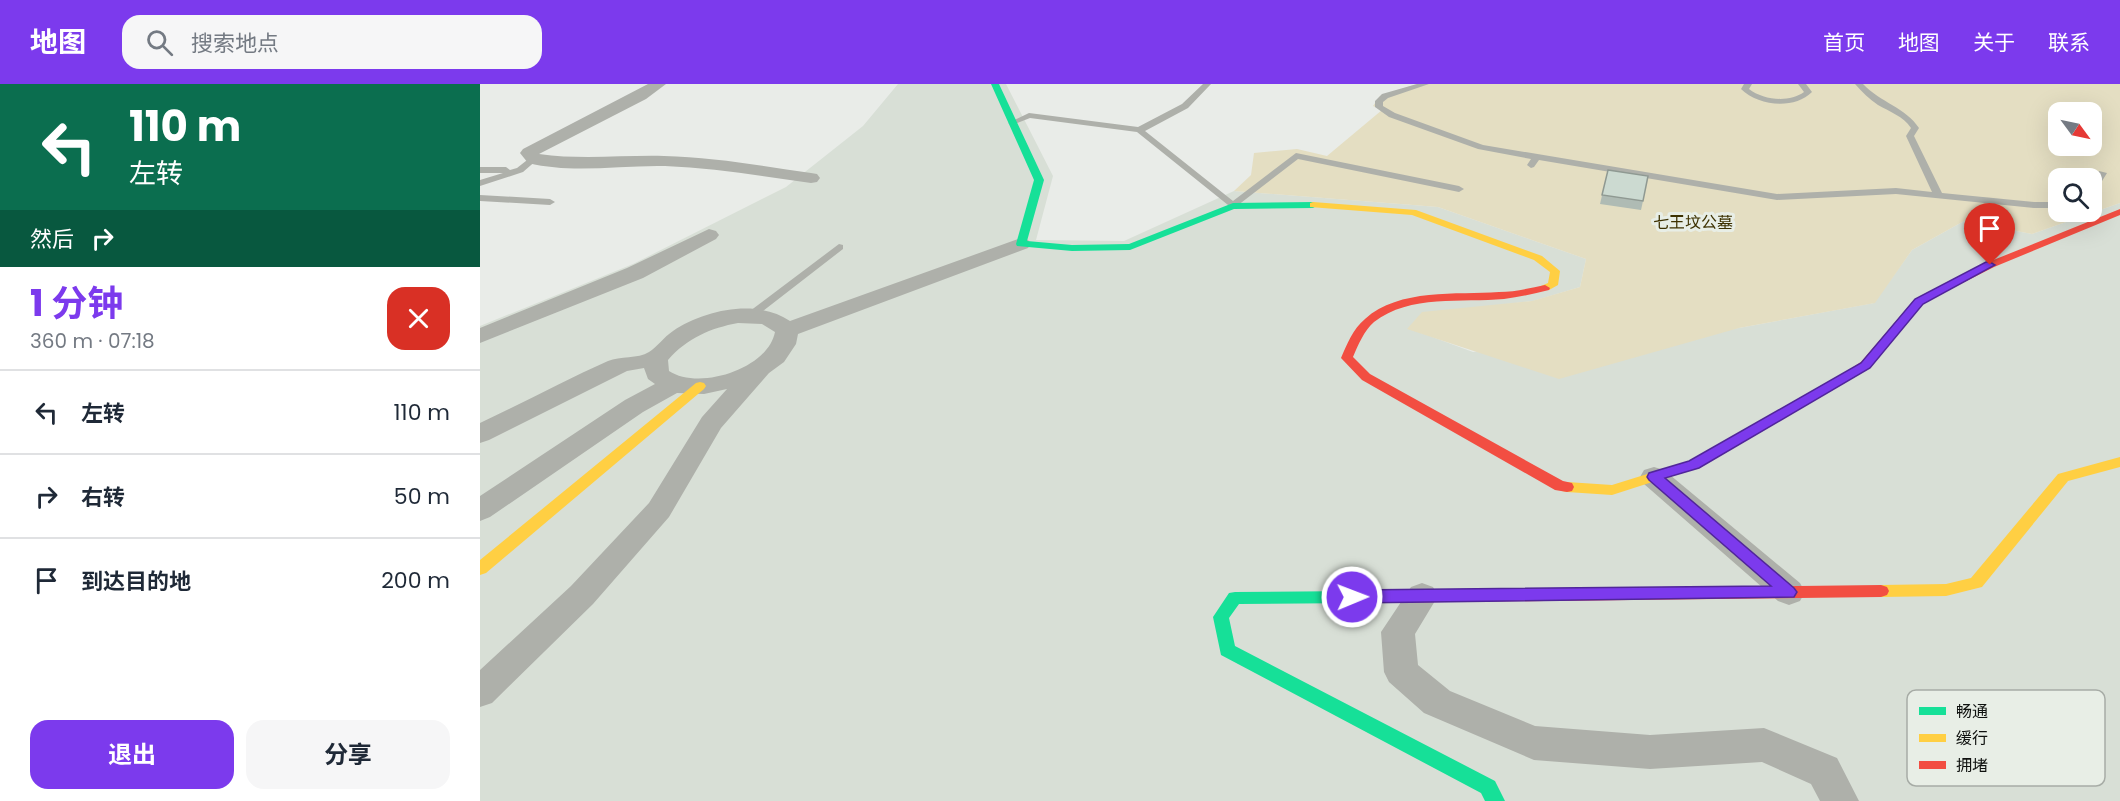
<!DOCTYPE html>
<html lang="zh">
<head>
<meta charset="utf-8">
<style>
  :root { --surface:#fff; --page:#f6f6f7; --text:#1f2937; --muted:#747a83; --line:#e0e1e3; --accent:#7c3aed }
  body { margin:0; font-family:Poppins,"Noto Sans SC",sans-serif; background:var(--page); color:var(--text); height:100vh; display:flex; flex-direction:column; font-size:22px; white-space:nowrap }
  * { box-sizing:border-box; margin:0 }
  p { font-size:20px; color:var(--muted) }
  .icon { flex:none; width:33px; height:33px; fill:none; stroke:currentColor; stroke-width:2; stroke-linecap:round; stroke-linejoin:round }
  .map { position:relative; flex:1; overflow:hidden }
  .side { display:flex; flex-direction:column; background:var(--surface); width:480px }
  .side>* { flex:none }
  .top-card { background:#0b6e4f; color:#fff; overflow:hidden }
  .needle { width:39px; rotate:123deg }
  .buttons { position:absolute; left:1568px; top:18px; display:grid; gap:12px }
  .buttons a { display:grid; place-items:center; width:54px; height:54px; border-radius:12px; background:var(--surface); box-shadow:0 6px 24px #0002; font-size:30px }
  .pin { position:absolute; display:grid; place-items:center; width:51px; height:51px; color:#fff; margin:-62px -26px; border-radius:50% 50% 50% 0; rotate:-45deg; box-shadow:0 0 6px #0007 }
  .pin .icon { rotate:45deg }
  .me { position:absolute; width:66px; margin:-33px; rotate:89deg; stroke-linejoin:round; filter:drop-shadow(0 0 4px #0008) }
  .turn { display:flex; align-items:center; gap:21px; height:126px; padding:0 30px; font-size:27px }
  .turn .icon { width:78px; height:78px; stroke-width:2.5 }
  .turn b { display:block; font-size:42px; line-height:51px }
  .then { display:flex; align-items:center; height:57px; padding:0 30px; background:#0003; gap:12px; font-size:22px }
  .round { display:grid; place-items:center; flex:none; width:63px; height:63px; border-radius:18px; background:var(--page) }
  .head { display:flex; align-items:center; justify-content:space-between; height:102px; padding:0 30px }
  h1 { font-size:36px; font-weight:700; line-height:45px; color:var(--accent) }
  .action { display:flex; gap:12px; margin-top:auto; padding:12px 30px }
  .action a { flex:1; height:69px; border-radius:18px; background:var(--accent); color:#fff; font-size:24px; font-weight:700; line-height:69px; text-align:center }
  .action a+a { background:var(--page); color:var(--text) }
  ul { padding:0; list-style:none }
  li { display:flex; align-items:center; gap:18px; height:84px; padding:0 30px; border-top:2px solid var(--line) }
  li div { flex:1 }
  li b { display:block; font-size:22px }
  li em { font-style:normal }
  header { display:flex; align-items:center; gap:36px; box-sizing:border-box; height:84px; padding:0 30px; background:var(--accent); color:#fff }
  header strong { font-size:28px }
  nav { display:flex; gap:33px; margin-inline-start:auto; font-size:21px }
  .search { width:420px; height:54px; background:var(--page); display:flex; align-items:center; gap:15px; box-sizing:border-box; padding:0 21px; border-radius:18px; color:var(--muted); font-size:22px }
  main { display:flex; flex:1; min-height:0 }
  .map>svg:first-child { display:block }
  .built { fill:#d8dfd6 }
  .green { fill:#e4dec2; fill-rule:evenodd }
  .lines { fill:none; stroke-linecap:round; stroke-linejoin:round }
  .lane { fill:#aeb0aa; fill-rule:evenodd }
  .street { fill:#aeb0aa; fill-rule:evenodd }
  .fast { fill:#16e098; fill-rule:evenodd }
  .slow { fill:#ffcf43; fill-rule:evenodd }
  .jam { fill:#f24e42; fill-rule:evenodd }
  .wall { fill:#afbbb4 }
  .building { fill:#ccdad1; stroke:#8f9992; stroke-width:1.5 }
  .route { fill:#7c3aed; stroke:#51269a; stroke-width:1.5 }
  .labels { text-anchor:middle; dominant-baseline:central; stroke-width:6; stroke-linejoin:round; paint-order:stroke }
  .far-park-label { font-size:16px; fill:#3d3101; stroke:#e8eee6 }
  .key { fill:#e8eee6; stroke:#a7aca6; stroke-width:1.5 }
  .key-label { font-size:16px; fill:#0f110f }
</style>
</head>
<body>
<header>
<strong>地图</strong>
<div class="search"><svg class="icon" aria-label="search" viewBox="0 0 24 24"><circle cx="10" cy="10" r="6"/><path d="M15 15l6 6"/></svg>搜索地点</div>
<nav><a>首页</a><a>地图</a><a>关于</a><a>联系</a></nav>
</header>
<main>
<section class="side">
<div class="top-card">
<div class="turn"><svg class="icon" aria-label="left" viewBox="0 0 24 24"><path d="M17 20v-9H6M10 6l-5 5 5 5"/></svg><div><b>110 m</b>左转</div></div>
<div class="then">然后<svg class="icon" aria-label="right" viewBox="0 0 24 24"><path d="M7 20v-9h11M14 6l5 5-5 5"/></svg></div>
</div>
<div class="head"><div><h1>1 分钟</h1><p>360 m · 07:18</p></div><a class="round" style="background:#d93025;color:#fff"><svg class="icon" aria-label="close" viewBox="0 0 24 24"><path d="M6 6l12 12M18 6L6 18"/></svg></a></div>
<ul>
<li><svg class="icon" aria-label="left" viewBox="0 0 24 24"><path d="M17 20v-9H6M10 6l-5 5 5 5"/></svg><div><b>左转</b></div><em>110 m</em></li>
<li><svg class="icon" aria-label="right" viewBox="0 0 24 24"><path d="M7 20v-9h11M14 6l5 5-5 5"/></svg><div><b>右转</b></div><em>50 m</em></li>
<li><svg class="icon" aria-label="arrive" viewBox="0 0 24 24"><path d="M6 21V4h12l-3 4 3 4H6"/></svg><div><b>到达目的地</b></div><em>200 m</em></li>
</ul>
<div class="action"><a>退出</a><a>分享</a></div>
</section>
<div class="map">
<svg width="1640" height="717" viewBox="0 0 1640 717">
  <rect width="100%" height="100%" fill="#e9ece8"/>
  <path class="built" d="M418 0H526L573 92 556 156 644 157 754 107 958 123 1106 175 1100 203 1053 217 1000 223 928 244 993 268 1259 244 1394 219 1432 166 1484 137 1552 150 1640 119V717H0V242L153 180 306 103 383 42Z"/>
  <path class="green" d="M937 0H1640V119L1552 150 1484 137 1432 166 1395 219 1259 244 1079 295 927 245 942 228 1052 217 1100 203 1106 175 958 123 754 107 771 91 774 69 817 65 847 72 902 26 893 22 900 12ZM1578 28H1611V62H1578ZM1578 94H1611V128H1578Z"/>
  <g class="lines">
    <path class="lane" d="M723 0H731L708 24 665 47 753 117 816 69 979 102 984 105 979 108 818 75 753 125 657 48 550 34 532 41 528 39 549 29 658 43 702 20Z
      M937 0H949L908 14 903 18V22L915 29 1003 61 1297 110 1416 104 1452 108 1426 52 1431 44C1423 32 1410 28 1398 21 1389 15 1382 8 1375 0H1383C1400 18 1426 24 1439 44L1434 52 1462 109 1554 118H1578V124H1554L1416 110 1297 116 1059 76 1054 83 1051 84 1047 81 1051 75 998 65 909 33 895 23V17L902 10Z
      M1264 0H1272L1269 5C1283 16 1309 19 1324 8L1318 0H1326L1332 8C1314 26 1278 22 1261 5Z
      M51 73 58 75 43 88 0 102V96L23 89H0V83H26L30 86 37 84Z
      M1619 87 1627 89 1614 110 1611 111V100Z
      M0 111 70 115 75 118 70 121 0 117Z
      M359 160 363 161V165L274 234H266V230Z"/>
    <path class="street" d="M168 0H186L166 15 59 70C101 76 142 71 184 72 233 73 282 82 331 89L337 90 340 94 337 98 331 99C282 92 234 84 185 82 139 81 93 90 48 79L40 69 43 65Z
      M229 145 236 147 239 151 236 155 163 194 0 259V244L147 184Z
      M541 154 548 156 551 160 548 164 318 250 316 260 304 278 289 289 241 344 189 433 113 520 12 619 0 623V586L91 502 169 419 222 333 247 305 224 310 197 309 163 328 10 433 0 437V412L145 316 175 300 168 295 164 284 147 287 9 356 0 359V339C43 319 85 296 128 277 140 272 158 275 169 268 177 263 184 253 193 247 224 226 277 214 310 237ZM258 239 282 240 295 248C288 285 219 307 189 287L188 276C207 254 231 244 258 239Z
      M1174 383 1184 386 1320 499 1325 508 1320 517 1309 521 1298 517 1164 400 1160 393 1164 386Z
      M942 499 953 503 958 512 935 550 938 581 970 607 1055 642 1170 651 1284 644 1357 674 1379 717H1340L1331 700 1282 678 1170 685 1054 676 944 629 909 598 904 588 901 548 931 503Z"/>
    <path class="fast" d="M511 0H519L564 96 547 157 592 161 649 160 753 119 833 118 838 121 833 124 754 125 650 166 592 167 537 162 536 160 554 96Z
      M882 507 888 508 890 513 888 518 882 519 759 520 749 534 755 562 1015 697 1025 717H1005L1001 709 741 571 733 533 749 509 755 508Z"/>
    <path class="slow" d="M833 118 936 126 1062 172 1080 187 1078 201 1069 206H1061V202L1068 199 1070 188 1054 176 932 131 830 123V119Z
      M1364 289 1368 290 1370 293 1368 296 1219 383 1132 411 1087 408 1082 407 1080 403 1082 399 1087 398 1132 401 1209 377Z
      M220 298 224 299 226 302 224 305 6 489 0 491V476L216 299Z
      M1640 373V383L1588 397 1502 503 1466 512 1401 513 1395 511 1393 507 1395 503 1401 501 1466 500 1491 494 1578 390Z"/>
    <path class="jam" d="M1640 125V131L1514 183 1443 219 1389 284 1368 296H1360L1358 293 1381 278 1435 215 1506 179Z
      M1065 201 1070 204 1069 206C1054 210 1039 213 1024 215 982 219 930 210 894 238 884 247 878 261 873 273L890 290 1083 397 1092 399 1094 403 1092 407 1087 408 1075 406 882 296 861 274C867 260 873 245 885 235 919 204 977 211 1019 208 1035 208 1050 204 1065 201Z
      M1401 501 1407 503 1409 507 1407 511 1401 513 882 519 876 518 874 513 876 508 882 507Z"/>
  </g>
  <path class="wall" d="M1128 86 1163 117 1161 126 1120 120Z"/>
  <path class="building" d="M1128 86 1168 92 1163 117 1122 111Z"/>
  <path class="route" d="M1506 178H1510L1515 181 1443 220 1390 284 1219 384 1185 394 1314 504 1317 508 1314 513 872 519 866 517 864 513 866 508 872 506 1291 502 1169 396 1167 393 1169 389 1209 377 1381 279 1435 215Z"/>
  <g class="labels">
    <g class="far-park-label">
      <text x="1213" y="138">七王坟公墓</text>
    </g>
  </g>
  <rect x="1427" y="606" width="198" height="96" rx="9" class="key"/>
  <rect x="1439" y="623" width="27" height="8" fill="#16e098"/>
  <rect x="1439" y="650" width="27" height="8" fill="#ffcf43"/>
  <rect x="1439" y="677" width="27" height="8" fill="#f24e42"/>
  <g class="key-label">
    <text x="1476" y="633">畅通</text>
    <text x="1476" y="660">缓行</text>
    <text x="1476" y="687">拥堵</text>
  </g>
</svg>
<div class="buttons">
<a><svg class="needle" viewBox="-14 -14 28 28"><path d="M0-13l5 13h-10z" fill="#e53935"/><path d="M0 13l5-13h-10z" fill="#747a83"/></svg></a>
<a><svg class="icon" aria-label="search" viewBox="0 0 24 24"><circle cx="10" cy="10" r="6"/><path d="M15 15l6 6"/></svg></a>
</div>
<div class="pin" style="left:1510px;top:181px;background:#d93025"><svg class="icon" aria-label="arrive" viewBox="0 0 24 24"><path d="M6 21V4h12l-3 4 3 4H6"/></svg></div>
<svg class="me" style="left:872px;top:513px" viewBox="-20 -20 40 40"><circle r="17" fill="#7c3aed" stroke="#fff" stroke-width="3"/><path d="M0-11L8 9 0 5-8 9z" fill="#fff"/></svg>
</div>
</main>
</body>
</html>
